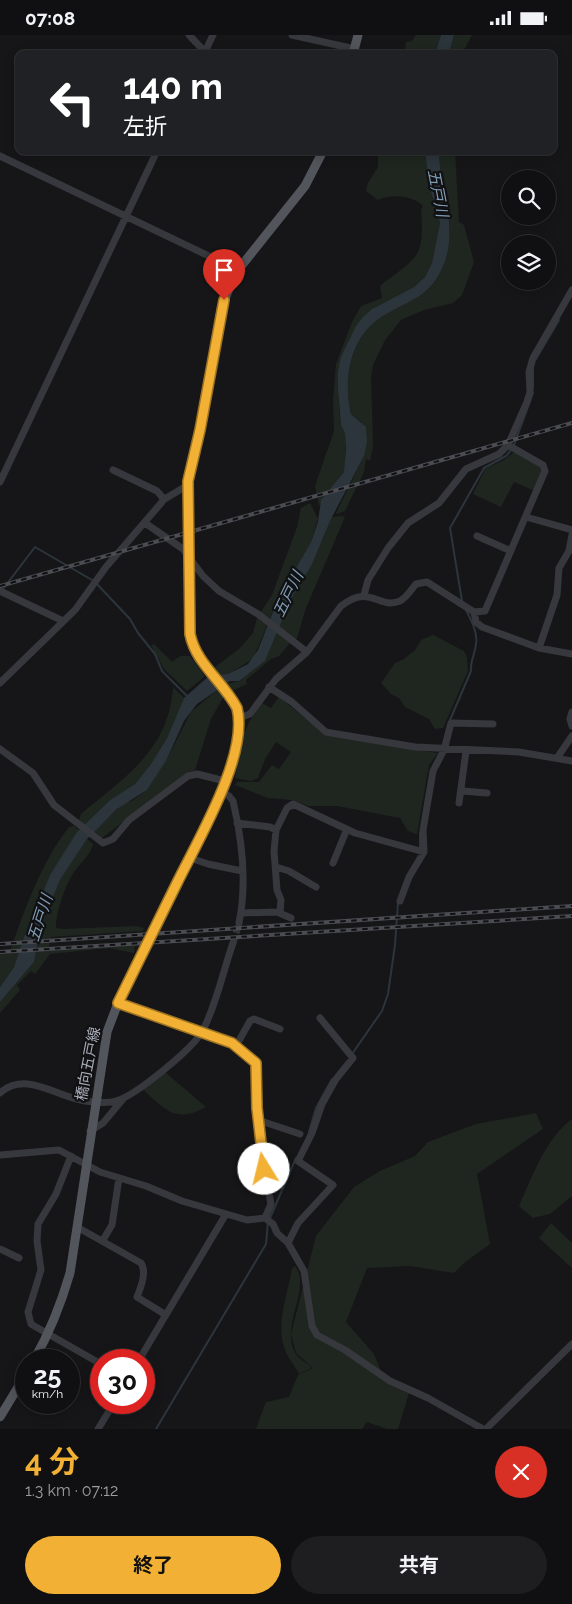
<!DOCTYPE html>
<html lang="ja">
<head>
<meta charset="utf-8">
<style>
  :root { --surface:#101012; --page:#1e1e20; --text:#f1f3f6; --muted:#9c9d9f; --line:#303032; --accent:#f2b134 }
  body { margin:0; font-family:Raleway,"Noto Sans JP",sans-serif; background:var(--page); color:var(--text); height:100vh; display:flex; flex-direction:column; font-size:19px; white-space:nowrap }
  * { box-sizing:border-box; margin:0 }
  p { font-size:16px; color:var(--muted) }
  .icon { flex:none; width:28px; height:28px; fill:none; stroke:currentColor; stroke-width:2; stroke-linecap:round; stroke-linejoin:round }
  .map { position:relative; height:1394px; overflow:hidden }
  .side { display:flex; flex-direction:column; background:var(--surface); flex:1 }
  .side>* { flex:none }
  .hud { position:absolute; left:15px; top:15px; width:542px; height:105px; border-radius:10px; box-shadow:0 2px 12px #0003,0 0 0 1px var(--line); background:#202124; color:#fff; overflow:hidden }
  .controls { position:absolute; left:501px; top:135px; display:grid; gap:10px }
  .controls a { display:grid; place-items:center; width:55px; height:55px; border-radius:50%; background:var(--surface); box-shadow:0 2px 12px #0003,0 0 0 1px var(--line); font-size:25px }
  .speed { position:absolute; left:15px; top:1314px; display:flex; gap:10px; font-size:25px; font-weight:700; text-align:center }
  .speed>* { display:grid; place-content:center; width:65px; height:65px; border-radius:50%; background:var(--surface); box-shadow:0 2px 12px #0003,0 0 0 1px var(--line); line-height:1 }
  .speed small { font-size:12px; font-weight:400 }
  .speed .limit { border:8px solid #d22; background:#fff; color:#111 }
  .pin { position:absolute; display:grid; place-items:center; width:42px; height:42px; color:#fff; margin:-51px -21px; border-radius:50% 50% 50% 0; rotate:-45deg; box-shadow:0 0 5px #0007 }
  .pin .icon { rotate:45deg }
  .me { position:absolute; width:55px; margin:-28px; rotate:351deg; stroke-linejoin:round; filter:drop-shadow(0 0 4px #0008) }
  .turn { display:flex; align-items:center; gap:18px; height:105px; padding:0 25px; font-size:22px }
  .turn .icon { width:65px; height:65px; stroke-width:2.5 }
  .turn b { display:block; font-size:35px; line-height:42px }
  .round { display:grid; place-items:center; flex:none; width:52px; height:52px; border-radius:26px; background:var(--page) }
  .summary { display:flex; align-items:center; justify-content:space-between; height:85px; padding:0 25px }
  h1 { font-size:30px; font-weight:700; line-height:38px; color:var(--accent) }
  .cta { display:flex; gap:10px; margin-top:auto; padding:10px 25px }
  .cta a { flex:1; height:58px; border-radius:30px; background:var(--accent); color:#111; font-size:20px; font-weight:700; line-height:58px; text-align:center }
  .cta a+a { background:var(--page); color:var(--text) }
  .status { display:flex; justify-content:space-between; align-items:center; height:35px; padding:0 25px; background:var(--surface); direction:ltr }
  .status svg { height:14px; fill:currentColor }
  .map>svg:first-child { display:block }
  .green { fill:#1e261f }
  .water { fill:#2c353c }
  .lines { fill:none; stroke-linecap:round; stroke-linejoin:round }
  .stream { stroke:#2c353c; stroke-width:2 }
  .minor-tunnel { stroke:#333438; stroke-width:7; stroke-dasharray:7 3.5; stroke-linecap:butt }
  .minor { stroke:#37383d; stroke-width:7 }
  .major { stroke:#53555c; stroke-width:9 }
  .rail-casing { stroke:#4a4c52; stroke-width:4 }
  .rail { stroke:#111113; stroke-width:2; stroke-dasharray:5.5; stroke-linecap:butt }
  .route-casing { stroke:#9d7322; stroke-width:12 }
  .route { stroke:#f2b134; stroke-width:9 }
  .labels { text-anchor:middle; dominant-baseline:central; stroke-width:4.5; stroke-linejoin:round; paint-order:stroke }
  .street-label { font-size:15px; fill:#a8adb8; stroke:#111113 }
  .water-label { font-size:16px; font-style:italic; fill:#7f9bb3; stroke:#111113 }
</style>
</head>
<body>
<div class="status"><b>07:08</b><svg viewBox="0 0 49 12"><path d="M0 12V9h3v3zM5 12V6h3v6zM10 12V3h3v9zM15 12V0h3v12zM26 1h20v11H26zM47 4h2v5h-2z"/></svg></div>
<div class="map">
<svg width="572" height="1394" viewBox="0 0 572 1394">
  <rect width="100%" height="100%" fill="#161618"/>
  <path class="green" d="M416 0H441L435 19H404L406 7 412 6Z
    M454 0H472L462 19H449Z
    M378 116H425L429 150 440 188 432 228 425 242 414 252 372 274 338 337 339 373 341 390 345 397 346 428 344 437 319 471 315 451 334 396 333 366 336 329 352 287 361 271 382 263 380 251C416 222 425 225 421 175L423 171C412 160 391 159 378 165L366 156 368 148 378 132Z
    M439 116H455L459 187 464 190 474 227 462 260 453 268 424 275 401 285 385 305 373 330 371 341 373 411 370 426 366 424 364 437 345 476 337 479 336 478 364 421 361 387 351 379C343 345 349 302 383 281 410 265 431 262 444 229 459 190 439 154 439 116Z
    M514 417 541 432 542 436 535 456 514 447 501 472 473 459 485 434 504 425Z
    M310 468 318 484 311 507 278 564 253 624 228 639 219 640 215 632 239 614 253 598 257 583 272 560 297 492 301 473Z
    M342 481 345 482 306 573 297 603 289 609 279 621 271 624 246 645 247 649 232 656 226 649 239 646 265 626 291 564 323 504 332 482Z
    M433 600 464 616 467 622 468 636 443 693 435 694 429 684 405 672 399 663 391 659 381 648 395 628 404 624 415 615 421 605Z
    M154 609 172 627 180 621H190L205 641 187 656 164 634 151 610Z
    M173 652 184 663 167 703 151 729 135 749 110 765 84 790 79 785 81 779C125 742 169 715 173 652Z
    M217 655 224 661 211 684 195 735 187 738 102 803 94 796 124 768 132 766 147 755 166 726 191 677Z
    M279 662 327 701 438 718 429 730 417 799 408 796 400 783 337 771H308L292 765 268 763 235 750 237 747H259L272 730 279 734 291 717 276 707 265 724 258 743 251 746 235 743 241 710 244 707 242 705 249 687 262 668 271 673Z
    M69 792 74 791 79 795 50 840 24 902 14 932 0 952V919H9C23 879 41 827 69 792Z
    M87 804 93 809C91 820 80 828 74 837 65 851 56 876 56 893L63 894 136 891 144 893 143 896 51 902 48 916 135 910 134 918 109 913 50 919 35 939 31 936 17 950 20 955 0 978V967L34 927 40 894 60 845Z
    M165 1037 206 1072C175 1089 165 1074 142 1054Z
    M536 1078 543 1094 477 1139 490 1209 464 1228 454 1238 410 1231 367 1233 346 1287 374 1319 385 1346 409 1358 398 1394H387L367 1387 362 1394H256L266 1367 289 1362 298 1340 313 1333 296 1318 291 1299 316 1201 354 1152 380 1136 415 1121 428 1107 476 1089Z
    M572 1084V1161L550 1179 533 1183 519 1171C532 1142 546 1103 572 1084Z
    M551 1188 572 1208V1233L539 1203Z
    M295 1231C312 1253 280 1289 295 1318 299 1325 307 1327 312 1333L299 1339C295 1331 288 1323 285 1315 275 1288 288 1260 292 1233Z"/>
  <path class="water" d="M441 0H454L449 19H435Z
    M425 116H439C439 154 459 190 444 229 431 262 410 265 383 281 349 302 343 345 351 379L366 392 367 406 364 421 332 482 311 531 291 564 265 626 239 646H230L197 669 184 686 166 726 147 755 117 774 87 804 60 845 40 894 34 927 0 967V952L14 932 24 902 50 840 77 797 110 765 135 749 151 729 167 703 184 663 209 641 228 639 248 629 258 615 278 564 311 507 318 487 321 465 344 437 346 415 345 398 341 390 338 354V337L341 322 356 291 363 282 372 274 414 252 425 242 432 228 440 188 429 150Z"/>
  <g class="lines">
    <path class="stream" d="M536 324 559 285
      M533 333V353
      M514 410 533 358
      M96 548 130 584 138 598 155 619 162 636 188 662
      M0 552 3 554 35 512 92 545
      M462 566 450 493 484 433 506 421 512 414
      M450 685 471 636C470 626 475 619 476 609 478 597 471 585 466 575
      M420 798V813
      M352 1019 382 976 388 959 395 910 398 868
      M309 1097 316 1073 332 1044
      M270 1183 296 1123
      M156 1394 266 1209 268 1187"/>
    <path class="minor-tunnel" d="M233 908 239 888"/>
    <path class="minor" d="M189 0 207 19
      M292 0 355 14
      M204 19 213 0
      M0 121 238 235
      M0 447 157 116
      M163 465 183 453 187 454
      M526 482 572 495
      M145 488 183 514 203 541 219 556 258 579 307 617
      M477 501 511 516
      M0 556 63 586
      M364 560 368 545 388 513 408 488 439 468 466 434 499 419 508 410 527 367 530 357 529 337 533 323 572 255
      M474 577 476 587 482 592 539 613 572 619
      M539 613 557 560 559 533 569 516 572 500
      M0 648 75 575 106 532 162 467 163 463 157 456 113 435
      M269 652 292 667 326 697 331 698 415 712 519 717 572 726
      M572 677 570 684 572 691
      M239 683 250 679 276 644 307 617 341 571C371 548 378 575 400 566 407 562 411 555 416 549L427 547 474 577 485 576 545 436 543 430 508 410
      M0 714 33 738 54 770 103 808 113 804 129 785 188 741 197 739 225 746
      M557 723 572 701
      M462 756 487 758
      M222 757 229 761 233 766C242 804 247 849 239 888
      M459 768 466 716
      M237 788 270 792 276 795 274 816 277 855 281 865 280 877
      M276 795 287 773 293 769 355 798 424 817
      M190 823 208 829 242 836
      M333 828 347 794
      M276 832 289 836 316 852
      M400 866 409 842 424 817 423 795 433 736 444 715 451 688 493 689
      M241 878 277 877 291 883
      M118 968 232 1008 256 1028 260 1115 271 1169 265 1183
      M236 1011 250 986 254 984 280 994
      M0 1058C26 1035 56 1062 85 1066 95 1067 106 1069 116 1066 135 1061 194 1013 203 995 217 968 223 936 233 908
      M258 1085 300 1099
      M90 1096 103 1088 123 1064
      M0 1120 59 1115 100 1137 146 1151 182 1166 247 1185 265 1183
      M71 1121 56 1159 38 1189 37 1206 41 1235 28 1277 31 1289 36 1292 101 1329
      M265 1183 273 1189 277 1198 288 1208 304 1236 312 1291 317 1300 345 1315 390 1346 428 1363 483 1394
      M77 1192 141 1228C147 1237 141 1252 137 1262L166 1280
      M103 1205 112 1190 119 1143
      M288 1208 298 1188 333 1150 298 1126 312 1098 322 1069 336 1044 353 1023 320 983
      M0 1214 19 1223
      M139 1325 226 1179
      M98 1394 114 1368
      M486 1394 572 1309"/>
    <path class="major" d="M353 19 358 0
      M34 1325C50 1297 61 1269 70 1238L107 997 118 968C138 928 158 888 177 848 198 805 249 720 237 673L198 623 193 613 190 599 188 446 200 395 221 275 228 256 238 235 305 151 323 116
      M0 1382 26 1339"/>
    <defs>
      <path id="rail" d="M0 551 572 388
        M0 909 572 871
        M0 917 572 881"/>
    </defs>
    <use href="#rail" class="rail-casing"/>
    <use href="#rail" class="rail"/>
  </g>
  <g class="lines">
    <defs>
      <path id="route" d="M224 265 200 395 188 446 190 599C196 629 223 646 237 673 249 720 198 805 177 848 157 888 138 928 118 968L232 1008 256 1028 257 1073 264 1134"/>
    </defs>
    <use href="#route" class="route-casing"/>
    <use href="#route" class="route"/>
  </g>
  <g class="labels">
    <g class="street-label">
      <text transform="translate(88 1029) rotate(-79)">橋向五戸線</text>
    </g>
    <g class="water-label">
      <text transform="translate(438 158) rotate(79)">五戸川</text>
      <text transform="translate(288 559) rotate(-64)">五戸川</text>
      <text transform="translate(40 883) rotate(-72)">五戸川</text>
    </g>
  </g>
</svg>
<div class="controls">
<a><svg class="icon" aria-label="search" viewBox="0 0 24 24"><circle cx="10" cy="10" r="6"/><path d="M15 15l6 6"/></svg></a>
<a><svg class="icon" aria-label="layers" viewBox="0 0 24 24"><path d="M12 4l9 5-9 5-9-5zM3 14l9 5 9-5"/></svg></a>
</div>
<div class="speed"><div>25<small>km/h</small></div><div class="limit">30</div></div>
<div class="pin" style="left:224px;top:265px;background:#d93025"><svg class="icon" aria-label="arrive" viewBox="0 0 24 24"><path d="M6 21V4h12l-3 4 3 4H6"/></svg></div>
<svg class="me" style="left:264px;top:1134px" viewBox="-20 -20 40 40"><circle r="19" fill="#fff"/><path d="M0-13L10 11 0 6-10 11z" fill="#f2b134"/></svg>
<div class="hud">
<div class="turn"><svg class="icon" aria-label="left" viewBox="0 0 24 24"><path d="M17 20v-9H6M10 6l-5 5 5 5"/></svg><div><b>140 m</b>左折</div></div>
</div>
</div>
<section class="side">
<div class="summary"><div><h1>4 分</h1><p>1.3 km · 07:12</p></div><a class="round" style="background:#d93025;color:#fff"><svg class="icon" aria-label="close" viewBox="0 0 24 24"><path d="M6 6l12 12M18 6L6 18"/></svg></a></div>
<div class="cta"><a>終了</a><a>共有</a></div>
</section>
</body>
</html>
